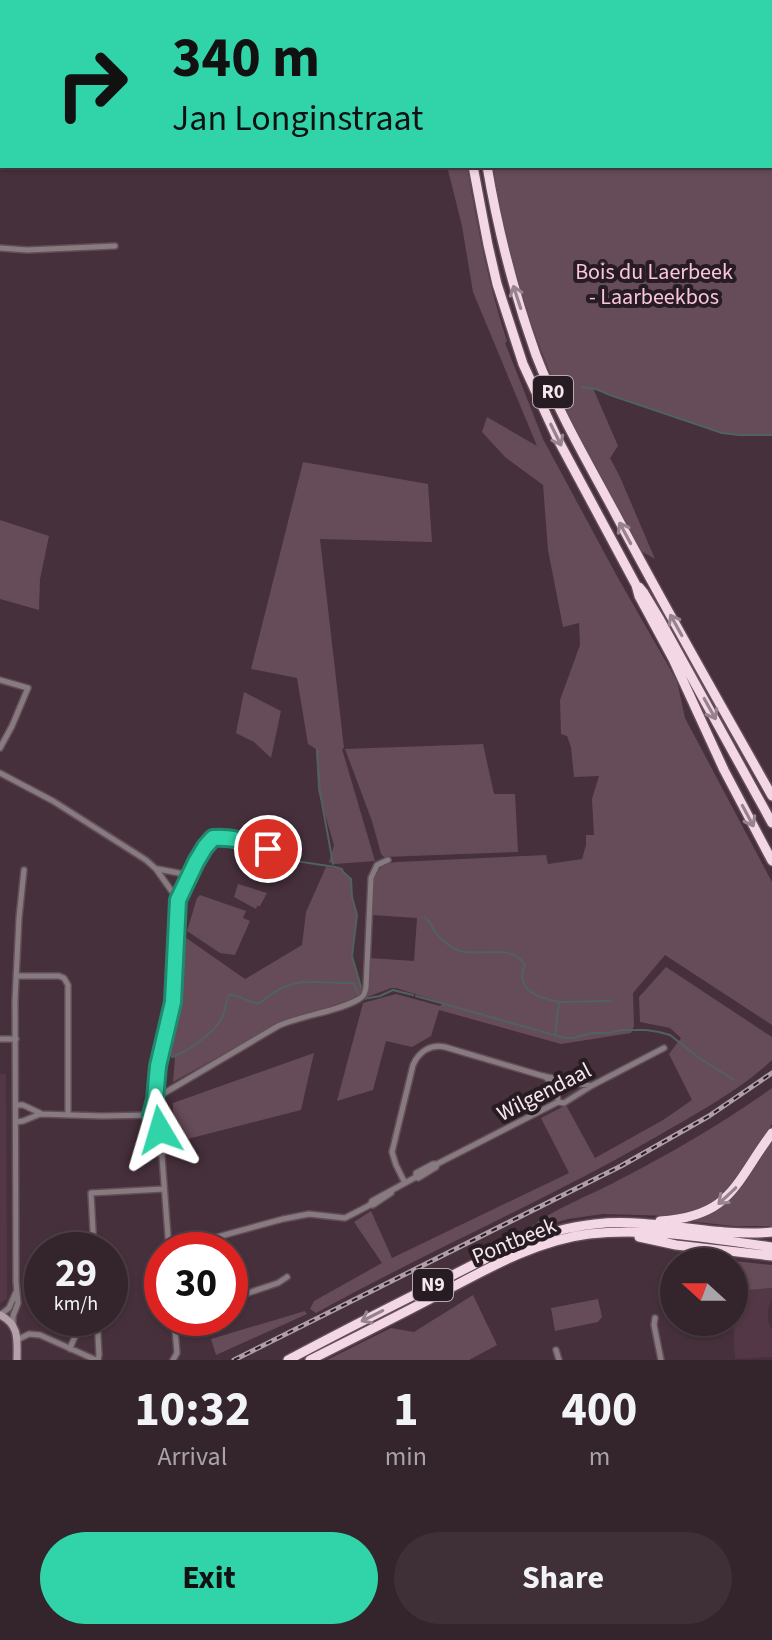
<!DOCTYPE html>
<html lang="en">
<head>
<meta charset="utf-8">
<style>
  :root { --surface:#34242c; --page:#3f3038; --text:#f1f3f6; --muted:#a9a4a9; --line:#4e4148; --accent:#31d4a9 }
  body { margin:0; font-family:"Source Sans 3",sans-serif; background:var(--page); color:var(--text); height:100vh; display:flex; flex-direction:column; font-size:30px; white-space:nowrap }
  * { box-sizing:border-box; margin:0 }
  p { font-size:26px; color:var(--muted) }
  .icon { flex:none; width:44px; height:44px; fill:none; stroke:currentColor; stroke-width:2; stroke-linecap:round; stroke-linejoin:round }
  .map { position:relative; height:1360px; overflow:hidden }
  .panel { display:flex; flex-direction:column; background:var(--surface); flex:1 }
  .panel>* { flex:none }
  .hud { position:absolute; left:0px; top:0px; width:772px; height:168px; box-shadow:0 2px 6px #0004,0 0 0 2px var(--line); background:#31d4a9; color:#111; overflow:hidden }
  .needle { width:52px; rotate:291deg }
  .tools { position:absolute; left:660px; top:1248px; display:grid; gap:16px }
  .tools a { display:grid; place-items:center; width:88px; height:88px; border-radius:50%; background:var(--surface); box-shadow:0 2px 6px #0004,0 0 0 2px var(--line); font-size:40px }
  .speed { position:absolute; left:24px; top:1232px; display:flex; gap:16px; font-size:40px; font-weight:700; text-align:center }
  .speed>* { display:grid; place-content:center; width:104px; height:104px; border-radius:50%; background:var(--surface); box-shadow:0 2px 6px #0004,0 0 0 2px var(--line); line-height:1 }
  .speed small { font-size:20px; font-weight:400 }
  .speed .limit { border:12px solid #d22; background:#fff; color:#111 }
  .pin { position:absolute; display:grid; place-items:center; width:68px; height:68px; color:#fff; margin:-34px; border:4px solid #fff; border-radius:50%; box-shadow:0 2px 8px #0007 }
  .me { position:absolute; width:88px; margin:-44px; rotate:353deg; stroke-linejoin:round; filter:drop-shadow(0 0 6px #0008) }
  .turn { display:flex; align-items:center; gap:28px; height:168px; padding:0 40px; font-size:36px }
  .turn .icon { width:104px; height:104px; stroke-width:2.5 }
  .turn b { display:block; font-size:56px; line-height:68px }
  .eta { display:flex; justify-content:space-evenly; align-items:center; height:136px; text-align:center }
  .eta b { font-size:48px; font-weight:700; line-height:56px }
  .cta { display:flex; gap:16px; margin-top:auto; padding:16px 40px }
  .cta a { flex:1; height:92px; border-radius:48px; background:var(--accent); color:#111; font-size:32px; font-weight:700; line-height:92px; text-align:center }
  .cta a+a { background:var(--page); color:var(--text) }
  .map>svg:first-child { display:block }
  .built { fill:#543746 }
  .green { fill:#664c59 }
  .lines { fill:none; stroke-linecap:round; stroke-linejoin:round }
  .stream { stroke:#50625e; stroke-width:2 }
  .street-casing { stroke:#624d58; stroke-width:8 }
  .secondary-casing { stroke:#624d58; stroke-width:10 }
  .highway-casing { stroke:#624d58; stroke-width:12 }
  .street { stroke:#877b80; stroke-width:5 }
  .secondary { stroke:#b3a0a9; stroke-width:7 }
  .highway { stroke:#f4d7e5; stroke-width:9 }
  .rail-casing { stroke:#b09ea7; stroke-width:5 }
  .rail { stroke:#261c21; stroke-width:2; stroke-dasharray:6; stroke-linecap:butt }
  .oneway { stroke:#97838d }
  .route-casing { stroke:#208a6e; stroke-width:20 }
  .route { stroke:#31d4a9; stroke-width:14 }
  .labels { text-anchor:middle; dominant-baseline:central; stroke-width:8; stroke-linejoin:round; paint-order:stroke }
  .shield { fill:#261c21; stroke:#b8aab0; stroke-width:2 }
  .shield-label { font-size:20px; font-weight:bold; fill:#f6e7ee }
  .park-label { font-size:22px; fill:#fbc4df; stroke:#261c21 }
  .street-label { font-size:22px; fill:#f6e7ee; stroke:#261c21 }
</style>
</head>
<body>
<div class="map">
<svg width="772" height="1360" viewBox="0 0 772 1360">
  <rect width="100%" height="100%" fill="#46303b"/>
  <path class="built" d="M0 1074H6L7 1299 0 1303Z
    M772 1288V1299L768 1309V1321L772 1330V1357L735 1359 733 1322 734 1291Z"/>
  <path class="green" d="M481 0H772V435H739L722 433 593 388 618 446 610 458 620 477 655 559 641 551C607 487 569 423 543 355 519 294 504 230 493 166H770V2H481Z
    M447 166H467C477 225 488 284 507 341L505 343 543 439 618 578 677 681 685 718 772 882V1025L665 955 633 993 634 1026 631 1033 561 1044 439 1010 431 1036 412 1047 386 1041 373 1090 337 1101 363 1003 396 994 440 1006 443 1003 396 988H391L367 997 369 958 414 961 417 918 372 915C372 891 366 865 397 862L546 855 548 864 582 859 586 845V835H594L592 799 599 776 574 777 571 747 567 736 561 734 560 700 580 645 579 623 563 627 548 550 543 485 505 457 482 432 487 417 537 446 473 292 462 226Z
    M303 462 428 484 432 542 320 539 344 748 342 749 375 861 335 864 329 862 334 845 318 790 316 749 308 744 297 678 251 669Z
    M0 520 49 536 40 579 39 610 0 599Z
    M244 692 281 711 271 758 254 742 236 733Z
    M483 744 494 794H515L518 852 384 857 381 854 372 821 345 749Z
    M326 867 342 869 351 879 352 897 357 915 352 956 363 993 361 996 279 1023 173 1082 175 1058 165 1054 177 1005 180 943 182 935 245 979 302 945 306 912Z
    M238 884 267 893 260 906H257L256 909 234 897Z
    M200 895 246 911 243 918 250 921 235 955 220 953 187 931 197 898Z
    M666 967 772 1037V1060C738 1092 695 1114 656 1137 545 1201 428 1251 316 1313L310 1309 314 1301 382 1263 354 1222 371 1211 392 1258 569 1173 541 1118 566 1105 595 1158 663 1120 692 1100 669 1054 681 1038 670 1028 640 1022 639 997Z
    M314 1053 301 1110 172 1143 173 1103Z
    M772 1088V1124L731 1184 716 1199 699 1209 674 1216 603 1214 568 1219 531 1230 530 1228C549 1211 593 1194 617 1181 671 1153 723 1123 772 1088Z
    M772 1139V1226H734L687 1221C736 1207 747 1179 772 1139Z
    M697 1257 772 1265V1288L734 1291V1262H697Z
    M473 1295 497 1345 469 1360H327L391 1328 414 1332Z
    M598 1299 602 1317 598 1322 555 1331 551 1308Z
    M305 1311 307 1314 216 1355 211 1339Z"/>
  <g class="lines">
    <path class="stream" d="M770 64 772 65
      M582 387 596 389 610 395 722 433 739 435H772
      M317 750 320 792 333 864
      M289 860 335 867 342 869 343 872 351 879 352 897 357 915 352 956 361 987
      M424 917C431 921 431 926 435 932 441 940 451 948 460 951 482 957 512 943 525 965 514 991 540 998 559 1002L555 1035
      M416 996 565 1038H573L592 1033H608L622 1030H646L659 1032 670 1035 698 1057 734 1080
      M363 999 380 996 393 990 413 995
      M561 1002 611 1001
      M172 1057C187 1052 214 1033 222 1018 226 1010 225 1001 230 994L258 1004C265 999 272 993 280 989 300 977 330 984 353 983L359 995"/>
    <defs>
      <path id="street" d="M0 248 27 250 115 246
        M0 680 28 688 12 726 0 748
        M0 773 53 801 146 860 156 869 178 900
        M158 869 189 875
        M16 976H59L64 978 68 985V1115
        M0 1039H16
        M544 1076C552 1081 558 1093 558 1102
        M156 1098 278 1026C302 1015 337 1012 359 999 365 995 364 994 366 988L371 878 377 865 388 860
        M16 1105H23L40 1113
        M16 1122 23 1121 40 1114 102 1116 151 1115
        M416 1177 418 1178 436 1167 437 1164
        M405 1183 396 1165 392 1152 413 1065C419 1051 431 1044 445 1047L543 1076 591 1086
        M370 1205 372 1201 416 1177V1173L433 1164H437L558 1102 564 1103 591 1086 664 1048
        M94 1250 91 1193 164 1189
        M169 1250 160 1130 151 1115 155 1099 158 1066 173 1002 178 900 196 862 205 847 213 838C238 835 263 847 285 856
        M170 1250 283 1219 309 1214 345 1218 370 1205H373L391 1193
        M230 1299 278 1283 287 1277
        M0 1315 9 1308 16 1292
        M97 1318 99 1355 98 1360
        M655 1318 654 1325 661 1360
        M13 1323V1316L18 1303 16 1282 15 1000 19 918 24 870
        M17 1340 29 1334 40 1335 96 1360
        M70 1349C76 1330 79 1331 97 1330
        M556 1350 559 1360
        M173 1360 177 1353 174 1318"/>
      <path id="secondary" d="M0 1315C20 1325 17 1340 17 1360"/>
      <path id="highway" d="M461 0V2
        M475 0V2
        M473 166 488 245 497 284 523 364 557 438 636 585 639 596 673 659 724 770 772 861
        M487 166C498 231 514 293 536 355 557 410 587 461 615 513 665 608 719 702 772 796
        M639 587 644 593 659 618 772 823
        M660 1221C732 1216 734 1184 772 1133
        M639 1237 676 1245 772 1256
        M288 1360C335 1335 382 1311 430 1287 482 1260 535 1230 595 1224 654 1217 713 1238 772 1232
        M310 1360C350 1340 390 1320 430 1299 480 1273 532 1241 589 1234 649 1227 712 1239 772 1247"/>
    </defs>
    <use href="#street" class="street-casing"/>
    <use href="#secondary" class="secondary-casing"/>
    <use href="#highway" class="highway-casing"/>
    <use href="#street" class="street"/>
    <use href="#secondary" class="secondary"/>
    <use href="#highway" class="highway"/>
    <defs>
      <path id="rail" d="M234 1360 621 1166 709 1116 772 1073"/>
    </defs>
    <use href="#rail" class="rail-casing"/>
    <use href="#rail" class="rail"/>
  </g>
  <defs><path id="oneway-shaft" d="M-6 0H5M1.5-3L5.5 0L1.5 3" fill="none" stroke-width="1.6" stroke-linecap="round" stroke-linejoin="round" transform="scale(2)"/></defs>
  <g class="oneway">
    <use href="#oneway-shaft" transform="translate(517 297) rotate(-108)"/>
    <use href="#oneway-shaft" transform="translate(556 435) rotate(64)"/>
    <use href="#oneway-shaft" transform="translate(625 533) rotate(-118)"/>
    <use href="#oneway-shaft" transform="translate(676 625) rotate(-119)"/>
    <use href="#oneway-shaft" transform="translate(710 709) rotate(61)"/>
    <use href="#oneway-shaft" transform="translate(748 816) rotate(62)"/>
    <use href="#oneway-shaft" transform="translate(727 1196) rotate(137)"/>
    <use href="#oneway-shaft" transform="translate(372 1316) rotate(153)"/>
  </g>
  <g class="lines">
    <defs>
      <path id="route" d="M160 1130 151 1115 155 1099 158 1066 173 1002 178 900 196 862 205 847 213 838C232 836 251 843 268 849"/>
    </defs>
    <use href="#route" class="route-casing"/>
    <use href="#route" class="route"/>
  </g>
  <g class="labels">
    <g class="shield">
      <rect x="533" y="376" width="40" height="32" rx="6"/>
      <rect x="413" y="1269" width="40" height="32" rx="6"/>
    </g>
    <g class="shield-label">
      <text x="553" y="392">R0</text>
      <text x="433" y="1285">N9</text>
    </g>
    <g class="park-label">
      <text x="654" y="272">Bois du Laerbeek<tspan x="654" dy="25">- Laarbeekbos</tspan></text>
    </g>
    <g class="street-label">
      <text transform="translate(544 1092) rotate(-27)">Wilgendaal</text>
      <text transform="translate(514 1241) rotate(-22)">Pontbeek</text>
    </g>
  </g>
</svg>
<div class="tools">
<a><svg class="needle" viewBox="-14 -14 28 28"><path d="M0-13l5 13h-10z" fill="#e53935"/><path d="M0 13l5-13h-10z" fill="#a9a4a9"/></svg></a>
</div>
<div class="speed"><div>29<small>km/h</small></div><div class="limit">30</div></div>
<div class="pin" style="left:268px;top:849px;background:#d93025"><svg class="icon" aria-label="arrive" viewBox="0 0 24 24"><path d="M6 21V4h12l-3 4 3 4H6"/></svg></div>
<svg class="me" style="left:160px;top:1130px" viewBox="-20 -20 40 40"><path d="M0-17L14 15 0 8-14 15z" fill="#31d4a9" stroke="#fff" stroke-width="4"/></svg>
<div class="hud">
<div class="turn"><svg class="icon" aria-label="right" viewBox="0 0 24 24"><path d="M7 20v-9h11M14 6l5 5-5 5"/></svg><div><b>340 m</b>Jan Longinstraat</div></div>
</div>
</div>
<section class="panel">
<div class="eta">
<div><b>10:32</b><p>Arrival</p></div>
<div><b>1</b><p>min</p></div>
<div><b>400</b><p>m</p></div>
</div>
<div class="cta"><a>Exit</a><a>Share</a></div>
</section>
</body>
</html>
